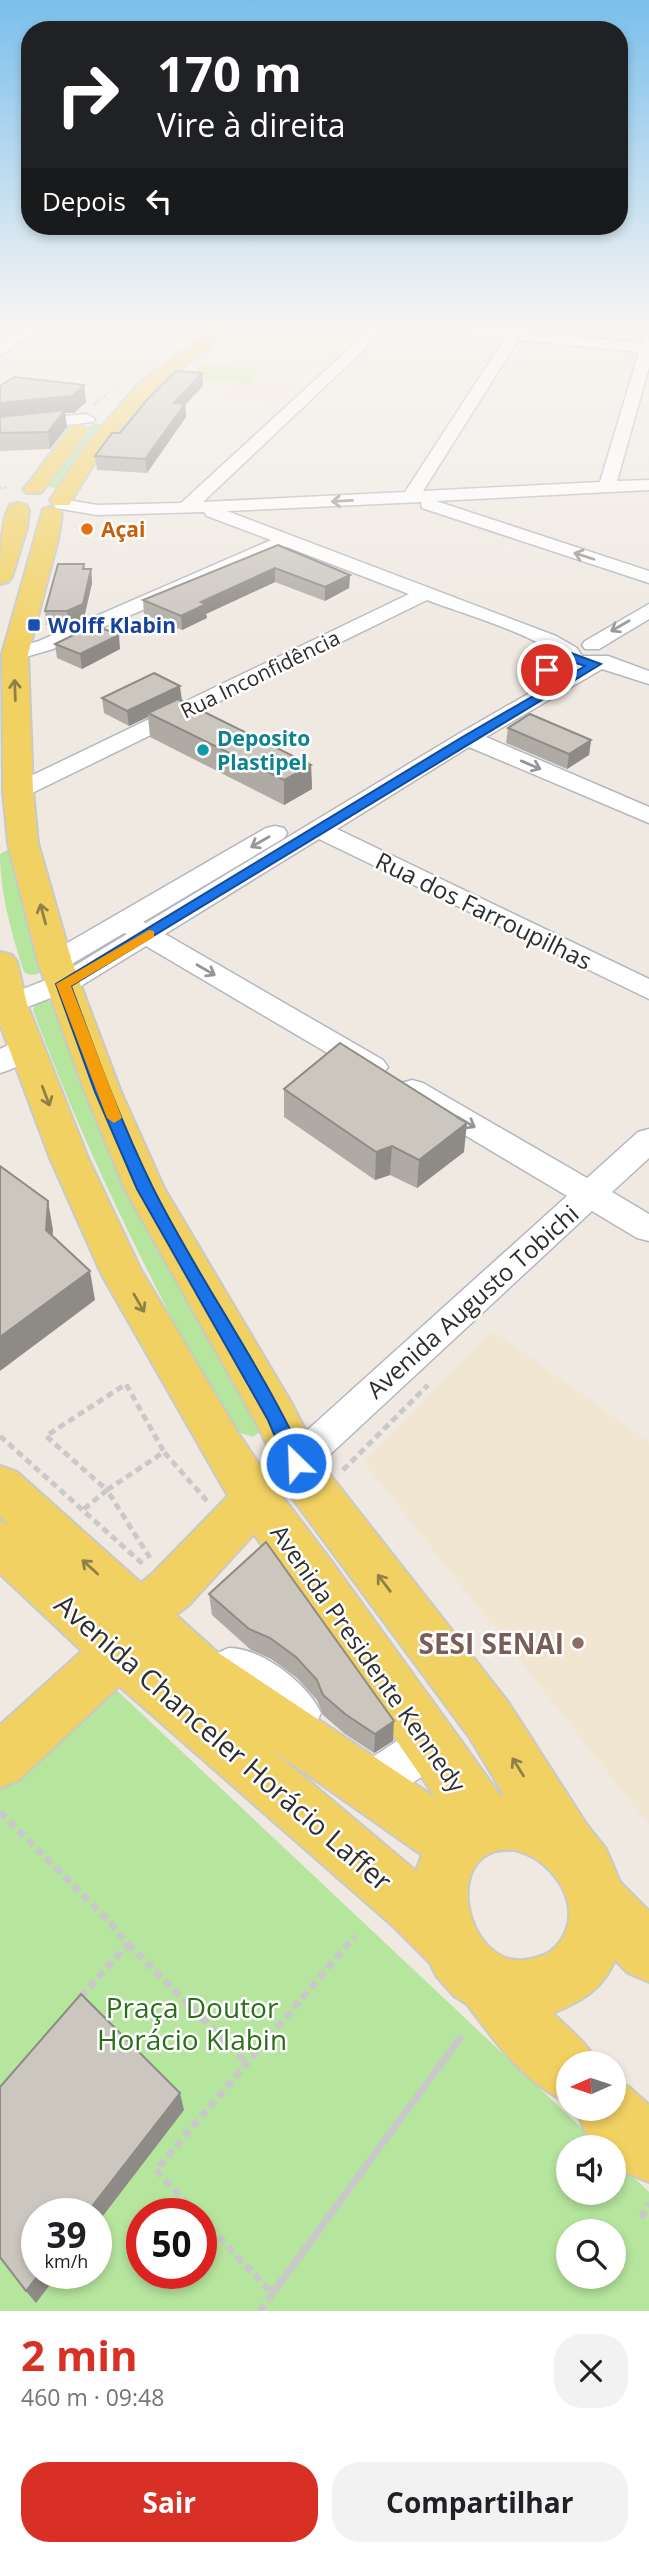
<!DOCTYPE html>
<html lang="pt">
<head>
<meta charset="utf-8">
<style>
  :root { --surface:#fff; --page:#f2f2f2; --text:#202124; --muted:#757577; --accent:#d93025 }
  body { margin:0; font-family:"Open Sans",sans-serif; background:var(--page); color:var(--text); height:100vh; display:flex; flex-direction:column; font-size:26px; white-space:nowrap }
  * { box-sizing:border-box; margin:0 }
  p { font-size:23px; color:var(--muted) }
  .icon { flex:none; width:38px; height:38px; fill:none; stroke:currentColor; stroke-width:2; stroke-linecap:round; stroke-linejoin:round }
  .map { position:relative; height:2311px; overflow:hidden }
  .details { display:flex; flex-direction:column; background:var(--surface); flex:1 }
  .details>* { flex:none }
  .top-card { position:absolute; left:21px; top:21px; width:607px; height:214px; border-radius:28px; box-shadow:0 4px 10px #0003; background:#202124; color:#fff; overflow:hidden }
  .needle { width:46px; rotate:267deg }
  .fabs { position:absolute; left:556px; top:2051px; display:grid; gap:14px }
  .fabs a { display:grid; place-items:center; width:70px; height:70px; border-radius:50%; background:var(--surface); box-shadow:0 4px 10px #0003; font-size:35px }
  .speed { position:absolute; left:21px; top:2198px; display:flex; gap:14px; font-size:35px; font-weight:700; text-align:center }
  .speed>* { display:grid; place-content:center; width:91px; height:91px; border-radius:50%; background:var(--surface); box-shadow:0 4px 10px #0003; line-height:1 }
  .speed small { font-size:18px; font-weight:400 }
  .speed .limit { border:10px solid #d22; background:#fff; color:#111 }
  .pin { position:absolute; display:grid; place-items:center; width:60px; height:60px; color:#fff; margin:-30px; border:4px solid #fff; border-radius:50%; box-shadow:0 2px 7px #0007 }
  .me { position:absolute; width:77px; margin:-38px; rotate:336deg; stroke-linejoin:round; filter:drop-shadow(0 0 5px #0008) }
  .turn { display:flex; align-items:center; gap:24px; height:147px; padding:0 21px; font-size:32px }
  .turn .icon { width:91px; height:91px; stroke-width:2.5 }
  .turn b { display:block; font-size:49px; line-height:60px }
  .then { display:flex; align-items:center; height:66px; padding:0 21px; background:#0003; gap:14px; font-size:26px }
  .round { display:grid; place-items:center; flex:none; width:74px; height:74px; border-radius:28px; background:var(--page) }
  .head { display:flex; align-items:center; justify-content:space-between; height:119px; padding:0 21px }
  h1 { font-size:42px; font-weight:700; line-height:52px; color:var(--accent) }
  .primary-button { display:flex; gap:14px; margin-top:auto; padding:14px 21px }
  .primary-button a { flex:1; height:80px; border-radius:28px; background:var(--accent); color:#fff; font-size:28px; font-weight:700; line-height:80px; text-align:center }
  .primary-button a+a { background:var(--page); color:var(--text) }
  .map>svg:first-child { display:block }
  .education { fill:#f0e6d1 }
  .green { fill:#b6e59e; fill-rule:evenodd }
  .pitch { fill:#c9ec9a }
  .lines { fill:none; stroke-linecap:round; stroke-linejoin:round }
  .minor-casing { stroke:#b4b7c1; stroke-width:3 }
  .major-casing { stroke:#c9c9c9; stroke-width:4 }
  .path-far2 { stroke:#c9c9c9; stroke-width:2; stroke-dasharray:2.5 2; stroke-linecap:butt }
  .path-far1 { stroke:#c9c9c9; stroke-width:5; stroke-dasharray:7 4.5; stroke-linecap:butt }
  .path { stroke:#c9c9c9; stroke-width:7; stroke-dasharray:8 5; stroke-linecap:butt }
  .minor { fill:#fff; fill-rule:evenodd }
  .major { fill:#f2d163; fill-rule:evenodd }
  .wall { fill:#afaba4 }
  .shaded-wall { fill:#8e8b86 }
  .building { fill:#cbc7bf; stroke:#8e8b86; stroke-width:2 }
  .oneway { stroke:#969696 }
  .oneway2 { stroke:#908048 }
  .route { fill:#1a73e8; stroke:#114b97; stroke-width:2 }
  .slow { fill:#f59e0b }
  .food-dot { fill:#e8710a; stroke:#fff; stroke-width:2.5 }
  .transit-dot { fill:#1a4fb4; stroke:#fff; stroke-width:2.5 }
  .culture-dot { fill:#0f9aa8; stroke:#fff; stroke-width:2.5 }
  .education-dot { fill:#8d6e63; stroke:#fff; stroke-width:2.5 }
  .labels { text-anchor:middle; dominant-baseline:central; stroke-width:5; stroke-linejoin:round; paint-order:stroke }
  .far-food-label { font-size:21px; font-weight:bold; fill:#c56008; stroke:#fff; text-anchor:start }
  .far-transit-label { font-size:21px; font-weight:bold; fill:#164399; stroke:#fff; text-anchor:start }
  .far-street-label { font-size:21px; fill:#2e2e2e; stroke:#fff }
  .far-culture-label { font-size:21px; font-weight:bold; fill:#0d838f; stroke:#fff; text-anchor:start }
  .street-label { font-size:24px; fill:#2e2e2e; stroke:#fff }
  .near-education-label { font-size:28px; font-weight:bold; fill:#785e54; stroke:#fff; text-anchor:end }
  .near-street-label { font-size:28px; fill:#2e2e2e; stroke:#fff }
  .near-park-label { font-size:28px; fill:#2c6e1b; stroke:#fff }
</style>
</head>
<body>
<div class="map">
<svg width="649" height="2311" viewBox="0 0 649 2311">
  <rect width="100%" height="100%" fill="#efe9e1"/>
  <path class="education" d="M252 324H373L288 404 222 399 234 387 178 382 217 349Z
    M493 1331 649 1442V1825L364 1462Z"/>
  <path class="green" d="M95 423 103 425 59 489 45 486 52 481 89 426Z
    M9 849 16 850 42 972C35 975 30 976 24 972 12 935 0 893 0 854Z
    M44 1001H52L266 1427 253 1437 231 1430C157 1293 87 1157 33 1010L36 1003Z
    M108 1682 602 2147H569V2193H614V2159L649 2192V2311H0V1787ZM37 2214H96V2273H37ZM142 2214H201V2273H142ZM569 2231H614V2277H569Z"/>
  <path class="pitch" d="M203 364 260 369 248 383 189 378Z"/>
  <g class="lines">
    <defs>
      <path id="minor" d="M34 324H50L0 355V345Z
        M376 324H391L203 502 405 492 505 338 400 328 393 324H438L510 330 514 324H528L523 332 641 343 644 338 649 337V367L617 481 649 480V490L436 501 649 571V583L422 508 421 502 227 511 556 636 577 648 582 656H608L649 671V684L602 669 486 737 649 807V823L469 747 337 829 649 979V999L319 839 165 934 383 1060 388 1067 383 1074 373 1077 363 1074 146 946 81 986 20 1010 10 1013 0 1010V998L61 974 127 934 124 933 65 968 55 970 45 968 41 962 45 956 266 828 275 826 284 828 287 833 284 838 143 922 146 923 460 733 575 667 567 664C549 638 460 613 427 600L26 796H10L6 791 10 786 409 594 287 547 53 649 15 660 8 658 5 654 8 650 39 641 271 540 207 516 204 512 97 515 56 508 53 504 62 499 97 505 181 503ZM518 340 639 352 600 482 423 491Z
        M87 414 95 419 93 422 0 432V422Z
        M649 604V619L599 649H585L582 645 585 641Z
        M26 1036 36 1039 41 1046C32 1059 15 1069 0 1073V1049Z
        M412 1080 423 1083 587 1178 638 1132 649 1129V1158L612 1192 649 1214V1241L637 1238 592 1211 309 1474 296 1479 283 1474 277 1463 283 1452 567 1196 401 1097 397 1090 401 1083Z
        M229 1648C262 1648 308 1684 321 1713L314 1728 299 1734 284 1728 238 1688 231 1694 216 1700 201 1694 195 1680C202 1662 211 1655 229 1648Z
        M430 1723 446 1730 452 1745 446 1760 386 1801 370 1807 354 1801 348 1785 354 1769 414 1730Z"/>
      <path id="major" d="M220 324H238L154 390 101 452 69 505H53L50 500 86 445 140 382Z
        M78 424 88 430 41 493H27L23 489 27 485 71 426Z
        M18 503 26 505 29 510 27 528 12 577 8 582 0 584C0 564 0 521 10 505Z
        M51 507 59 509 62 514 58 540 28 654 33 791 38 843 72 962 121 1092 164 1188 292 1404 324 1467 508 1702 587 1825 606 1849 620 1882 649 1911V1982L628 1973 615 1960C602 1990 582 2001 553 2013 568 2029 588 2043 597 2063H569V2103C526 2085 494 2041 467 2004L454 1996 437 1977 430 1963 393 1926 119 1686 19 1780 0 1788V1725L82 1651 0 1574V1521L9 1525 0 1516V1466L17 1472 141 1583 153 1573 228 1496 102 1275 50 1158 0 1024V952L12 955 17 962 27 1004 88 1158 141 1270 238 1433 272 1483 329 1558 500 1795H504L470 1738 290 1495 258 1426 125 1189 85 1092 38 962 8 843 3 791 2 654 43 509ZM254 1534 436 1798 217 1652 176 1615 189 1605ZM271 1749 422 1855 416 1871ZM515 1850C558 1860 592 1918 550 1952 544 1956 538 1957 530 1959 473 1973 443 1870 493 1852 500 1849 508 1850 515 1850Z
        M614 2080 629 2087 649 2105V2182L626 2173 614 2161V2147H601L585 2131 575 2109H614Z"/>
    </defs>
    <use href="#minor" class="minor-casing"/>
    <use href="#major" class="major-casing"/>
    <path class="path-far2" d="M94 405 119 383
      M0 488 9 487"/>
    <path class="path-far1" d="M0 1436 145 1566
      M343 1470 428 1385
      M84 1509 107 1490 46 1436 126 1384 164 1452
      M150 1558 107 1490 164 1452 208 1502"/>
    <path class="path" d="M0 1812 107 1919 128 1944 79 1999
      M128 1944 247 2063
      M197 2214 156 2170 355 1936
      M201 2218 272 2293
      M641 2218 649 2203
      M260 2311 460 2038 272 2293"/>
    <use href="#minor" class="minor"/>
    <use href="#major" class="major"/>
  </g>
  <path class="wall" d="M202 373 203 386 185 405 186 417 147 473 97 470 95 456 120 433Z
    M84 385 86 402 74 413H65L67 427 50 449 0 451V386Z
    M278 545 350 575 349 588 325 601 275 582 206 614 207 618 182 630 144 614 143 600Z
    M84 564 85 569H91L92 583 84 618 69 625H46L45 611Z
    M55 644 120 649 82 669 57 658Z
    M102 698 181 701 311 765 312 789 284 805 150 737 148 717 129 726 104 713Z
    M508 728 591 740 589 755 567 769 506 743Z
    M284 1089 464 1152 417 1188 390 1175 375 1180 284 1117Z
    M266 1542 393 1741 374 1753 345 1734 323 1715 317 1700 297 1678 271 1659 251 1650 212 1615 209 1594Z"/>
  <path class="shaded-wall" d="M202 373 203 386 185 405 186 417 147 473 145 459 174 403Z
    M84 385 86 402 74 413H65L67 427 50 449 48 432 0 420V403Z
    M275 568V582L206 614 207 618 182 630 181 616 201 602Z
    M91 569 92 583 84 618 69 625 67 611Z
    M350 575 349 588 325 601V587Z
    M119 635 120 649 82 669 80 654Z
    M180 686 182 701 148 713V717L129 726 127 711Z
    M591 740 589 755 567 769 569 754Z
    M311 765 312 789 284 805V780Z
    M467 1123 464 1152 417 1188 419 1160Z
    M392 1146 390 1175 375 1180 376 1152Z
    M48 1201 53 1230 51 1259 46 1230Z
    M90 1271 95 1300 0 1371V1337Z
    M394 1721 393 1741 374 1753 375 1734Z
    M180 2093 184 2110 96 2225V2214H86Z
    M40 2273H59L36 2303 26 2291Z"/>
  <path class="building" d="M176 371 202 373 174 403 185 404 145 459 95 456 112 433H120L146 401Z
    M14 377 84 385 72 396 0 403V386Z
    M65 410 48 432 0 433V417Z
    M278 545 350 575 325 587 275 568 201 602 206 604 181 616 143 600Z
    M58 564H84L83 569H91L83 604 67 611H45Z
    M94 625 119 635 80 654 55 644Z
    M154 673 180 686 127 711 102 698Z
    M178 699 311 765 284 780 148 713Z
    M530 714 591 740 569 754 508 728Z
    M340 1043 467 1123 419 1160 392 1146 376 1152 284 1089Z
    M0 1166 48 1201 46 1230 90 1271 0 1337Z
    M266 1542 394 1721 375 1734 345 1714 323 1695 317 1680 296 1657 270 1638 249 1629 209 1594Z
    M81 1994 180 2093 86 2214H37V2273H40L26 2291 0 2257V2087Z"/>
  <defs><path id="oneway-shaft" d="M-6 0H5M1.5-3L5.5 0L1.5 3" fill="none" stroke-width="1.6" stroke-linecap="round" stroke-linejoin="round" transform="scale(1.75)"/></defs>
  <g class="oneway">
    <use href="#oneway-shaft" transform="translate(342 501) rotate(177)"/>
    <use href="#oneway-shaft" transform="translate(584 556) rotate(-162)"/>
    <use href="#oneway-shaft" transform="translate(620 626) rotate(150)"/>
    <use href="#oneway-shaft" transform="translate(531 765) rotate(23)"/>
    <use href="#oneway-shaft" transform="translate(260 842) rotate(150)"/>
    <use href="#oneway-shaft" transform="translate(206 970) rotate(30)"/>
    <use href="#oneway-shaft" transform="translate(466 1122) rotate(30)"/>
  </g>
  <g class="oneway2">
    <use href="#oneway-shaft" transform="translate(15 690) rotate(-92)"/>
    <use href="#oneway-shaft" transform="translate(43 914) rotate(-105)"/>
    <use href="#oneway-shaft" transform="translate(46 1096) rotate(69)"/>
    <use href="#oneway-shaft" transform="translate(139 1303) rotate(60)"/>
    <use href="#oneway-shaft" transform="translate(90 1567) rotate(-138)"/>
    <use href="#oneway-shaft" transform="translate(384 1583) rotate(-127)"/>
    <use href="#oneway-shaft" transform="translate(518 1767) rotate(-122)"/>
  </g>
  <linearGradient id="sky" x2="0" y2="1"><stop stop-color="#7abfeb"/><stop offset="0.5" stop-color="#f8f5f2"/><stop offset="1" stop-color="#f8f5f2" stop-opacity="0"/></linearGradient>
  <rect width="649" height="647" fill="url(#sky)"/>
  <path class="route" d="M571 653 601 664 71 986C96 1054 121 1123 153 1188 200 1282 263 1367 306 1463L303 1469 296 1472 289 1469 268 1420 137 1189 95 1092 56 984 464 736 585 666 570 661 550 673 541 670Z"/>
  <path class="slow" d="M149 930 154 931V937L71 986 122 1118 114 1123 107 1118 56 984Z"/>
  <circle class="food-dot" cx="87" cy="529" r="7"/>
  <rect class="transit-dot" x="27" y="618" width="14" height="14" rx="3.5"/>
  <circle class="culture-dot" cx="203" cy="750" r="7"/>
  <circle class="education-dot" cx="578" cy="1643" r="7"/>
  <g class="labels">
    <g class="far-food-label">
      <text x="101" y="529">Açai</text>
    </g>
    <g class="far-transit-label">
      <text x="48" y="625">Wolff Klabin</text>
    </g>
    <g class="far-street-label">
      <text transform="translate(260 674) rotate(-26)">Rua Inconfidência</text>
    </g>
    <g class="far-culture-label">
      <text x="217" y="738">Deposito<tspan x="217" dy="24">Plastipel</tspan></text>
    </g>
    <g class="street-label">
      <text transform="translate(484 910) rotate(26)">Rua dos Farroupilhas</text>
      <text transform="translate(472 1301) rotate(-42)">Avenida Augusto Tobichi</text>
      <text transform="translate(369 1658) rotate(55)">Avenida Presidente Kennedy</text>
    </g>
    <g class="near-education-label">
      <text x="564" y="1643">SESI SENAI</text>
    </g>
    <g class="near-street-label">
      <text transform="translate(224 1742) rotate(41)">Avenida Chanceler Horácio Laffer</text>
    </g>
    <g class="near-park-label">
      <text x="192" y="2007">Praça Doutor<tspan x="192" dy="32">Horácio Klabin</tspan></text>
    </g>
  </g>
</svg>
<div class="fabs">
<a><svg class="needle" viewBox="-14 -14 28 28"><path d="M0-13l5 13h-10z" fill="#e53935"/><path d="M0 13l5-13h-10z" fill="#757577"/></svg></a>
<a><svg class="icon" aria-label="sound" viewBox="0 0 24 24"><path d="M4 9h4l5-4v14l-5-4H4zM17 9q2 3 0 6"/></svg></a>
<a><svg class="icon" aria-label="search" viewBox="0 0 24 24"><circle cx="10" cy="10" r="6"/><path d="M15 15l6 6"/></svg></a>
</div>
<div class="speed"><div>39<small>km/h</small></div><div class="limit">50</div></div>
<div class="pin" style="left:547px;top:670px;background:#d93025"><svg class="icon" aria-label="arrive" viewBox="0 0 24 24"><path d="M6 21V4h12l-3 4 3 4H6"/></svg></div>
<svg class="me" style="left:296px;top:1463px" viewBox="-20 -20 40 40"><circle r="17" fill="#1a73e8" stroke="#fff" stroke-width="3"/><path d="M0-11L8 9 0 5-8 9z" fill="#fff"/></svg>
<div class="top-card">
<div class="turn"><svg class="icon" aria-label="right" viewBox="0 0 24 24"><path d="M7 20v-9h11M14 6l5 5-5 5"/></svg><div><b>170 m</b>Vire à direita</div></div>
<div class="then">Depois<svg class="icon" aria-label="left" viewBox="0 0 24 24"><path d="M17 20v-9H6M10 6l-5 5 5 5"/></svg></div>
</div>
</div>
<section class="details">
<div class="head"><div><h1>2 min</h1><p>460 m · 09:48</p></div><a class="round"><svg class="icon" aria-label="close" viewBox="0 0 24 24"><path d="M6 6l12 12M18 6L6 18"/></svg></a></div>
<div class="primary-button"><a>Sair</a><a>Compartilhar</a></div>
</section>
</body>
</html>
